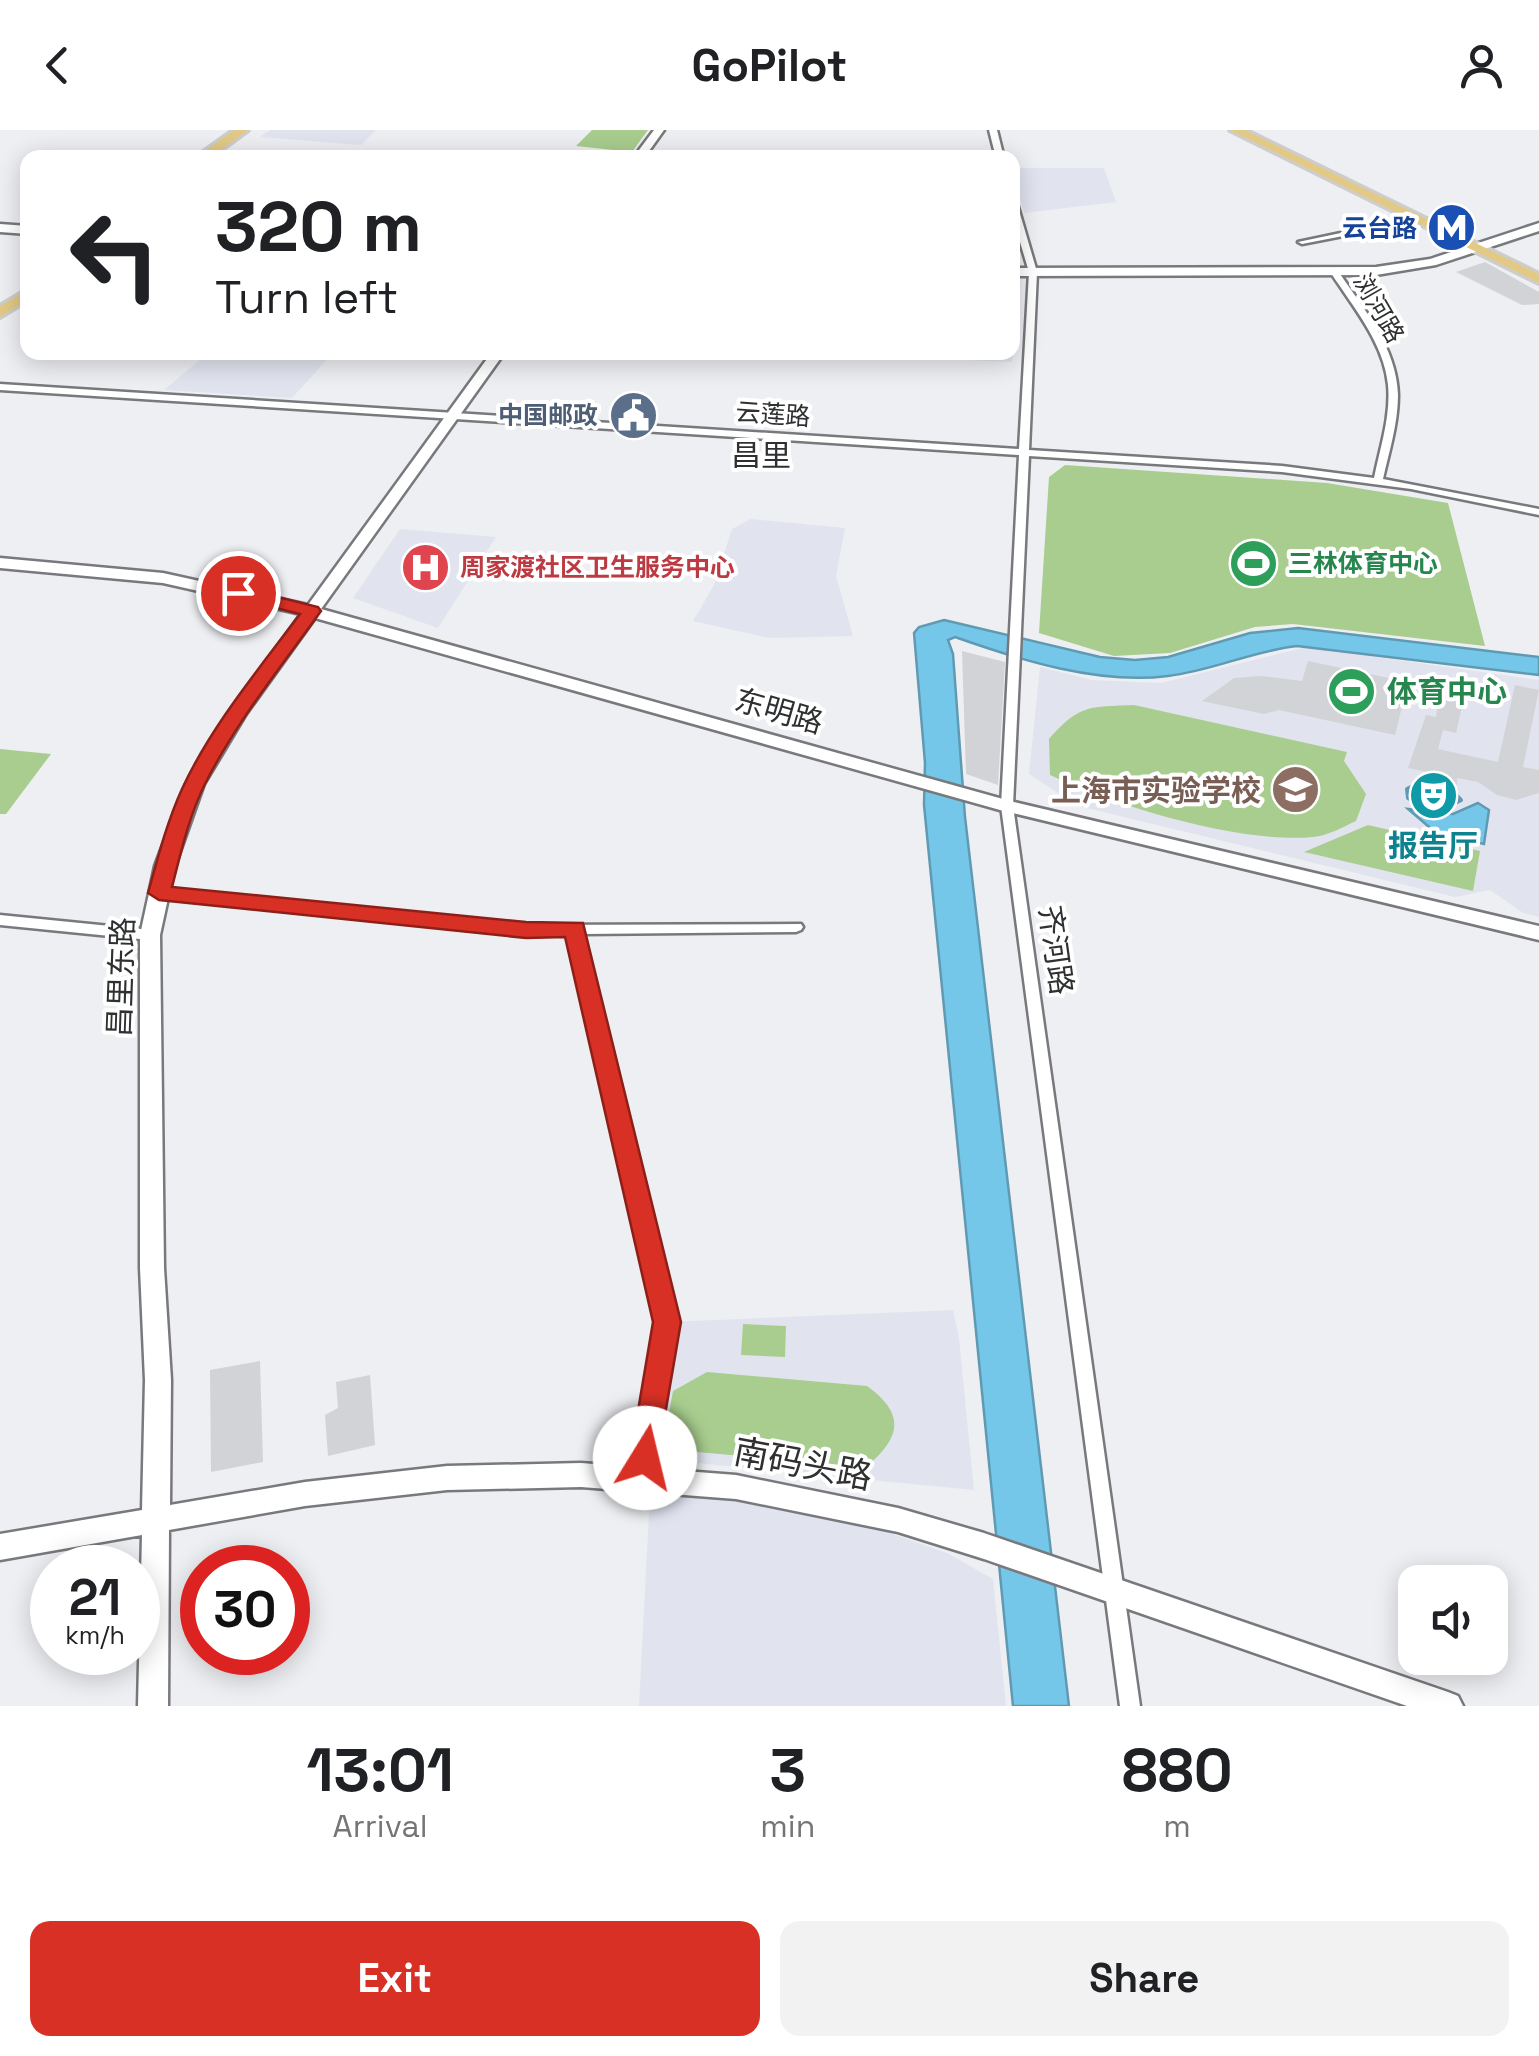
<!DOCTYPE html>
<html lang="en">
<head>
<meta charset="utf-8">
<style>
  :root { --surface:#fff; --page:#f2f2f2; --text:#202124; --muted:#757577; --accent:#d93025 }
  body { margin:0; font-family:"Space Grotesk","Noto Sans SC",sans-serif; background:var(--page); color:var(--text); height:100vh; display:flex; flex-direction:column; font-size:38px; white-space:nowrap }
  * { box-sizing:border-box; margin:0 }
  p { font-size:32px; color:var(--muted) }
  .icon { flex:none; width:55px; height:55px; fill:none; stroke:currentColor; stroke-width:2; stroke-linecap:round; stroke-linejoin:round }
  .map { position:relative; height:1576px; overflow:hidden }
  .side { display:flex; flex-direction:column; background:var(--surface); flex:1 }
  .side>* { flex:none }
  .banner { position:absolute; left:20px; top:20px; width:1000px; height:210px; border-radius:20px; box-shadow:0 5px 25px #0003; background:#fff; color:var(--text); overflow:hidden }
  .fabs { position:absolute; left:1398px; top:1435px; display:grid; gap:20px }
  .fabs a { display:grid; place-items:center; width:110px; height:110px; border-radius:20px; background:var(--surface); box-shadow:0 5px 25px #0003; font-size:50px }
  .speed { position:absolute; left:30px; top:1415px; display:flex; gap:20px; font-size:50px; font-weight:700; text-align:center }
  .speed>* { display:grid; place-content:center; width:130px; height:130px; border-radius:50%; background:var(--surface); box-shadow:0 5px 25px #0003; line-height:1 }
  .speed small { font-size:25px; font-weight:400 }
  .speed .limit { border:15px solid #d22; background:#fff; color:#111 }
  .pin { position:absolute; display:grid; place-items:center; width:85px; height:85px; color:#fff; margin:-42px; border:5px solid #fff; border-radius:50%; box-shadow:0 2px 10px #0007 }
  .me { position:absolute; width:110px; margin:-55px; rotate:9deg; stroke-linejoin:round; filter:drop-shadow(0 0 8px #0008) }
  .turn { display:flex; align-items:center; gap:35px; height:210px; padding:0 30px; font-size:45px }
  .turn .icon { width:130px; height:130px; stroke-width:2.5 }
  .turn b { display:block; font-size:70px; line-height:85px }
  .eta { display:flex; justify-content:space-evenly; align-items:center; height:170px; text-align:center }
  .eta b { font-size:60px; font-weight:800; line-height:70px }
  .action { display:flex; gap:20px; margin-top:auto; padding:20px 30px }
  .action a { flex:1; height:115px; border-radius:20px; background:var(--accent); color:#fff; font-size:40px; font-weight:800; line-height:115px; text-align:center }
  .action a+a { background:var(--page); color:var(--text) }
  header { display:flex; justify-content:space-between; align-items:center; height:130px; padding:0 30px; background:var(--surface); font-size:45px; font-weight:800 }
  .map>svg:first-child { display:block }
  .built { fill:#e1e4ef }
  .green { fill:#a8cd8e }
  .water { fill:#75c7ea; stroke:#609ab2; stroke-width:2.5 }
  .lines { fill:none; stroke-linecap:round; stroke-linejoin:round }
  .stream { stroke:#609ab2; stroke-width:4 }
  .building { fill:#d2d3d6 }
  .street-casing { stroke:#78797c; stroke-width:5 }
  .secondary-casing { stroke:#78797c; stroke-width:5 }
  .primary-casing { stroke:#cdcdce; stroke-width:6 }
  .street { fill:#fff; fill-rule:evenodd }
  .secondary { fill:#fff; fill-rule:evenodd }
  .primary { fill:#e2c985; fill-rule:evenodd }
  .route { fill:#d93025; stroke:#8d1f18; stroke-width:2.5 }
  .labels { text-anchor:middle; dominant-baseline:central; stroke-width:8; stroke-linejoin:round; paint-order:stroke }
  .far-transit-label { font-size:25px; font-weight:bold; fill:#164399; stroke:#fff; text-anchor:end }
  .far-street-label { font-size:25px; fill:#2f3031; stroke:#fff }
  .far-service-label { font-size:25px; font-weight:bold; fill:#4e5e75; stroke:#fff; text-anchor:end }
  .far-leisure-label { font-size:25px; font-weight:bold; fill:#27864d; stroke:#fff; text-anchor:start }
  .far-health-label { font-size:25px; font-weight:bold; fill:#be3a42; stroke:#fff; text-anchor:start }
  .far-quarter-label { font-size:30px; fill:#2f3031; stroke:#fff }
  .leisure-label { font-size:30px; font-weight:bold; fill:#27864d; stroke:#fff; text-anchor:start }
  .street-label { font-size:30px; fill:#2f3031; stroke:#fff }
  .education-label { font-size:30px; font-weight:bold; fill:#785e54; stroke:#fff; text-anchor:end }
  .culture-label { font-size:30px; font-weight:bold; fill:#0d838f; stroke:#fff }
  .near-street-label { font-size:35px; fill:#2f3031; stroke:#fff }
</style>
</head>
<body>
<header><svg class="icon" aria-label="back" viewBox="0 0 24 24"><path d="M15 5l-7 7 7 7"/></svg>GoPilot<svg class="icon" aria-label="person" viewBox="0 0 24 24"><circle cx="12" cy="8" r="4"/><path d="M4 21q1-7 8-7t8 7"/></svg></header>
<div class="map">
<svg width="1539" height="1576" viewBox="0 0 1539 1576">
  <rect width="100%" height="100%" fill="#eeeff2"/>
  <path class="built" d="M270 0H376L361 15 260 7Z
    M1013 38H1104L1116 72 1024 83Z
    M1013 151H1021L1012 232 919 228 920 223 1012 222Z
    M208 223V222L333 223 292 268 164 260Z
    M751 389 845 398 836 446 853 506 770 508 693 491 714 455 732 399Z
    M400 399 496 407 438 498 353 468Z
    M1306 517 1539 550V787L1523 783 1490 760 1455 767 1078 676 1029 644 1040 537 1092 550 1161 553Z
    M953 1180 959 1208 974 1360 645 1328 667 1192Z
    M650 1364 741 1368 861 1393 947 1423 993 1449 1006 1576H639Z"/>
  <path class="green" d="M592 0H648L632 22 576 16Z
    M1065 335 1327 353 1448 373 1485 516 1293 494 1255 497 1170 523 1114 526 1039 503 1049 347Z
    M1134 575 1347 622 1344 631 1366 664 1356 691C1343 697 1327 706 1313 707 1241 714 1115 676 1050 645L1049 609C1080 574 1089 577 1134 575Z
    M0 619 51 624 6 684H0Z
    M1368 695 1480 721 1473 761 1304 722Z
    M743 1194 786 1196 785 1227 741 1225Z
    M707 1242 867 1256C907 1285 900 1308 866 1337L686 1321 666 1300 673 1261Z"/>
  <path class="water" d="M944 490 1100 527 1135 530 1168 527 1250 503 1298 498 1539 527V545L1297 516C1252 521 1212 541 1168 546 1099 555 1020 530 955 507L948 510 953 524 965 687 1069 1576H1013L924 675 925 633 914 503 919 497Z
    M1478 673 1489 680 1484 714 1435 702 1408 679 1453 684Z"/>
  <g class="lines">
    <path class="stream" d="M1419 653 1450 658 1461 670C1442 681 1426 679 1408 668L1407 659Z"/>
  </g>
  <path class="building" d="M1485 132 1539 162V174L1522 175 1456 142Z
    M962 521 1005 532 998 655 966 644Z
    M1308 531 1408 552 1395 605 1279 580 1264 584 1202 571 1234 548 1261 546 1302 551Z
    M1441 549 1459 553 1456 565 1464 567 1456 603 1443 600 1438 619 1498 632 1515 555 1539 560 1523 637 1539 640V663L1516 670 1497 665 1478 652 1457 648 1456 671 1448 675 1423 674 1411 668 1410 662 1437 644 1408 638 1426 585 1436 587Z
    M260 1231 263 1332 211 1342 210 1240Z
    M370 1245 375 1315 328 1326 325 1285 338 1278 336 1252Z"/>
  <g class="lines">
    <defs>
      <path id="street" d="M989 0H997L1004 28H996Z
        M1012 68 1016 70 1037 142 1029 320 1282 336 1374 348C1380 318 1391 286 1388 255 1384 213 1353 177 1331 143L1335 140 1338 141C1363 178 1397 218 1398 265 1398 294 1389 322 1383 349L1539 379V385L1411 359 1282 342 1029 326 1013 676 1140 1576H1120L1001 676 1019 325 0 260V254L1019 319 1029 142 1012 85Z
        M1417 87H1420V91L1302 114 1298 112Z
        M159 759 526 795 801 794 803 797 801 800 796 802 583 804 676 1192 648 1354 642 1356 636 1354 633 1348 658 1192 569 804 526 805 154 766 152 763 154 760Z
        M0 785 150 800 157 805 150 810 0 795Z"/>
      <path id="secondary" d="M654 0H664L644 28H633Z
        M1539 93V101L1436 135 1376 145 1012 146V138L1376 137 1430 129Z
        M0 94 28 96V104L0 102Z
        M492 222H505L321 479 1010 671 1539 796V810L1000 680 315 488 246 584 204 654 175 736 160 805 164 1138 171 1250 170 1375 305 1352 447 1336 581 1333 736 1345 898 1378 984 1403 1448 1562 1458 1566 1463 1576H1407L984 1429 898 1402 736 1369 581 1357 447 1360 305 1376 169 1400 168 1576H138L142 1405 0 1430V1404L142 1380 145 1250 140 1138V805L155 736 186 654 229 583 301 484 163 453 0 438V428L163 443 308 475Z"/>
      <path id="primary" d="M234 0H248L210 28H195Z
        M1230 0H1245L1539 144V153Z
        M28 159V170L0 187V176Z"/>
    </defs>
    <use href="#street" class="street-casing"/>
    <use href="#secondary" class="secondary-casing"/>
    <use href="#primary" class="primary-casing"/>
    <use href="#street" class="street"/>
    <use href="#secondary" class="secondary"/>
    <use href="#primary" class="primary"/>
  </g>
  <path class="route" d="M238 457 318 477 321 481C281 537 236 592 205 654 189 686 181 722 172 757L526 792 583 793 681 1192 656 1337 645 1341 634 1337 630 1328 653 1192 565 807 526 808 159 770 148 763C158 727 167 692 182 659 211 596 259 539 300 484L232 467V459Z"/>
  <defs>
    <symbol id="metro-disc" viewBox="-11 -11 22 22"><circle r="9.5" fill="#1a4fb4" stroke="#fff"/><path d="M-5.5 5V-5H-3L0 0L3-5H5.5V5H3V-.5L0 4L-3-.5V5Z" fill="#fff"/></symbol>
    <symbol id="civic-disc" viewBox="-11 -11 22 22"><circle r="9.5" fill="#5c6f8a" stroke="#fff"/><path d="M-.6-6.5H3V-4.5H.6V-3L4-1V1h2V6H-6V1h2V-1L-.6-3ZM-1.2 2.5V6h2.4V2.5Z" fill="#fff"/></symbol>
    <symbol id="stadium-disc" viewBox="-11 -11 22 22"><circle r="9.5" fill="#2e9e5b" stroke="#fff"/><path d="M0-5a6.5 5 0 1 0 0 10a6.5 5 0 1 0 0-10ZM-3.5-1.8h7v3.6h-7Z" fill="#fff"/></symbol>
    <symbol id="hospital-disc" viewBox="-11 -11 22 22"><circle r="9.5" fill="#e0444e" stroke="#fff"/><path d="M-5-5h3v3.5h4V-5h3V5h-3V1.5h-4V5h-3Z" fill="#fff"/></symbol>
    <symbol id="school-disc" viewBox="-11 -11 22 22"><circle r="9.5" fill="#8d6e63" stroke="#fff"/><path d="M0-5L7-2L0 1L-7-2ZM-4 1L0 2.5L4 1V4Q0 6-4 4Z" fill="#fff"/></symbol>
    <symbol id="theatre-disc" viewBox="-11 -11 22 22"><circle r="9.5" fill="#0f9aa8" stroke="#fff"/><path d="M-5-5.5Q0-4 5-5.5V0Q5 5 0 6Q-5 5-5 0ZM-3.3-2.5H-1v1.5H-3.3ZM1-2.5H3.3v1.5H1ZM-2.8 1Q0 5.5 2.8 1Z" fill="#fff"/></symbol>
  </defs>
  <g fill-rule="evenodd">
    <use href="#metro-disc" x="1424" y="70" width="55" height="55"/>
    <use href="#civic-disc" x="606" y="258" width="55" height="55"/>
    <use href="#stadium-disc" x="1226" y="406" width="55" height="55"/>
    <use href="#hospital-disc" x="398" y="410" width="55" height="55"/>
    <use href="#stadium-disc" x="1324" y="534" width="55" height="55"/>
    <use href="#school-disc" x="1268" y="632" width="55" height="55"/>
    <use href="#theatre-disc" x="1406" y="638" width="55" height="55"/>
  </g>
  <g class="labels">
    <g class="far-transit-label">
      <text x="1417" y="98">云台路</text>
    </g>
    <g class="far-street-label">
      <text transform="translate(1379 178) rotate(60)">浏河路</text>
      <text transform="translate(773 284) rotate(4)">云莲路</text>
    </g>
    <g class="far-service-label">
      <text x="598" y="285">中国邮政</text>
    </g>
    <g class="far-leisure-label">
      <text x="1288" y="433">三林体育中心</text>
    </g>
    <g class="far-health-label">
      <text x="460" y="437">周家渡社区卫生服务中心</text>
    </g>
    <g class="far-quarter-label">
      <text x="761" y="325">昌里</text>
    </g>
    <g class="leisure-label">
      <text x="1387" y="561">体育中心</text>
    </g>
    <g class="street-label">
      <text transform="translate(779 581) rotate(16)">东明路</text>
      <text transform="translate(1056 820) rotate(82)">齐河路</text>
      <text transform="translate(121 847) rotate(-88)">昌里东路</text>
    </g>
    <g class="education-label">
      <text x="1261" y="660">上海市实验学校</text>
    </g>
    <g class="culture-label">
      <text x="1433" y="715">报告厅</text>
    </g>
    <g class="near-street-label">
      <text transform="translate(803 1334) rotate(11)">南码头路</text>
    </g>
  </g>
</svg>
<div class="fabs">
<a><svg class="icon" aria-label="sound" viewBox="0 0 24 24"><path d="M4 9h4l5-4v14l-5-4H4zM17 9q2 3 0 6"/></svg></a>
</div>
<div class="speed"><div>21<small>km/h</small></div><div class="limit">30</div></div>
<div class="pin" style="left:238px;top:463px;background:#d93025"><svg class="icon" aria-label="arrive" viewBox="0 0 24 24"><path d="M6 21V4h12l-3 4 3 4H6"/></svg></div>
<svg class="me" style="left:645px;top:1328px" viewBox="-20 -20 40 40"><circle r="19" fill="#fff"/><path d="M0-13L10 11 0 6-10 11z" fill="#d93025"/></svg>
<div class="banner">
<div class="turn"><svg class="icon" aria-label="left" viewBox="0 0 24 24"><path d="M17 20v-9H6M10 6l-5 5 5 5"/></svg><div><b>320 m</b>Turn left</div></div>
</div>
</div>
<section class="side">
<div class="eta">
<div><b>13:01</b><p>Arrival</p></div>
<div><b>3</b><p>min</p></div>
<div><b>880</b><p>m</p></div>
</div>
<div class="action"><a>Exit</a><a>Share</a></div>
</section>
</body>
</html>
